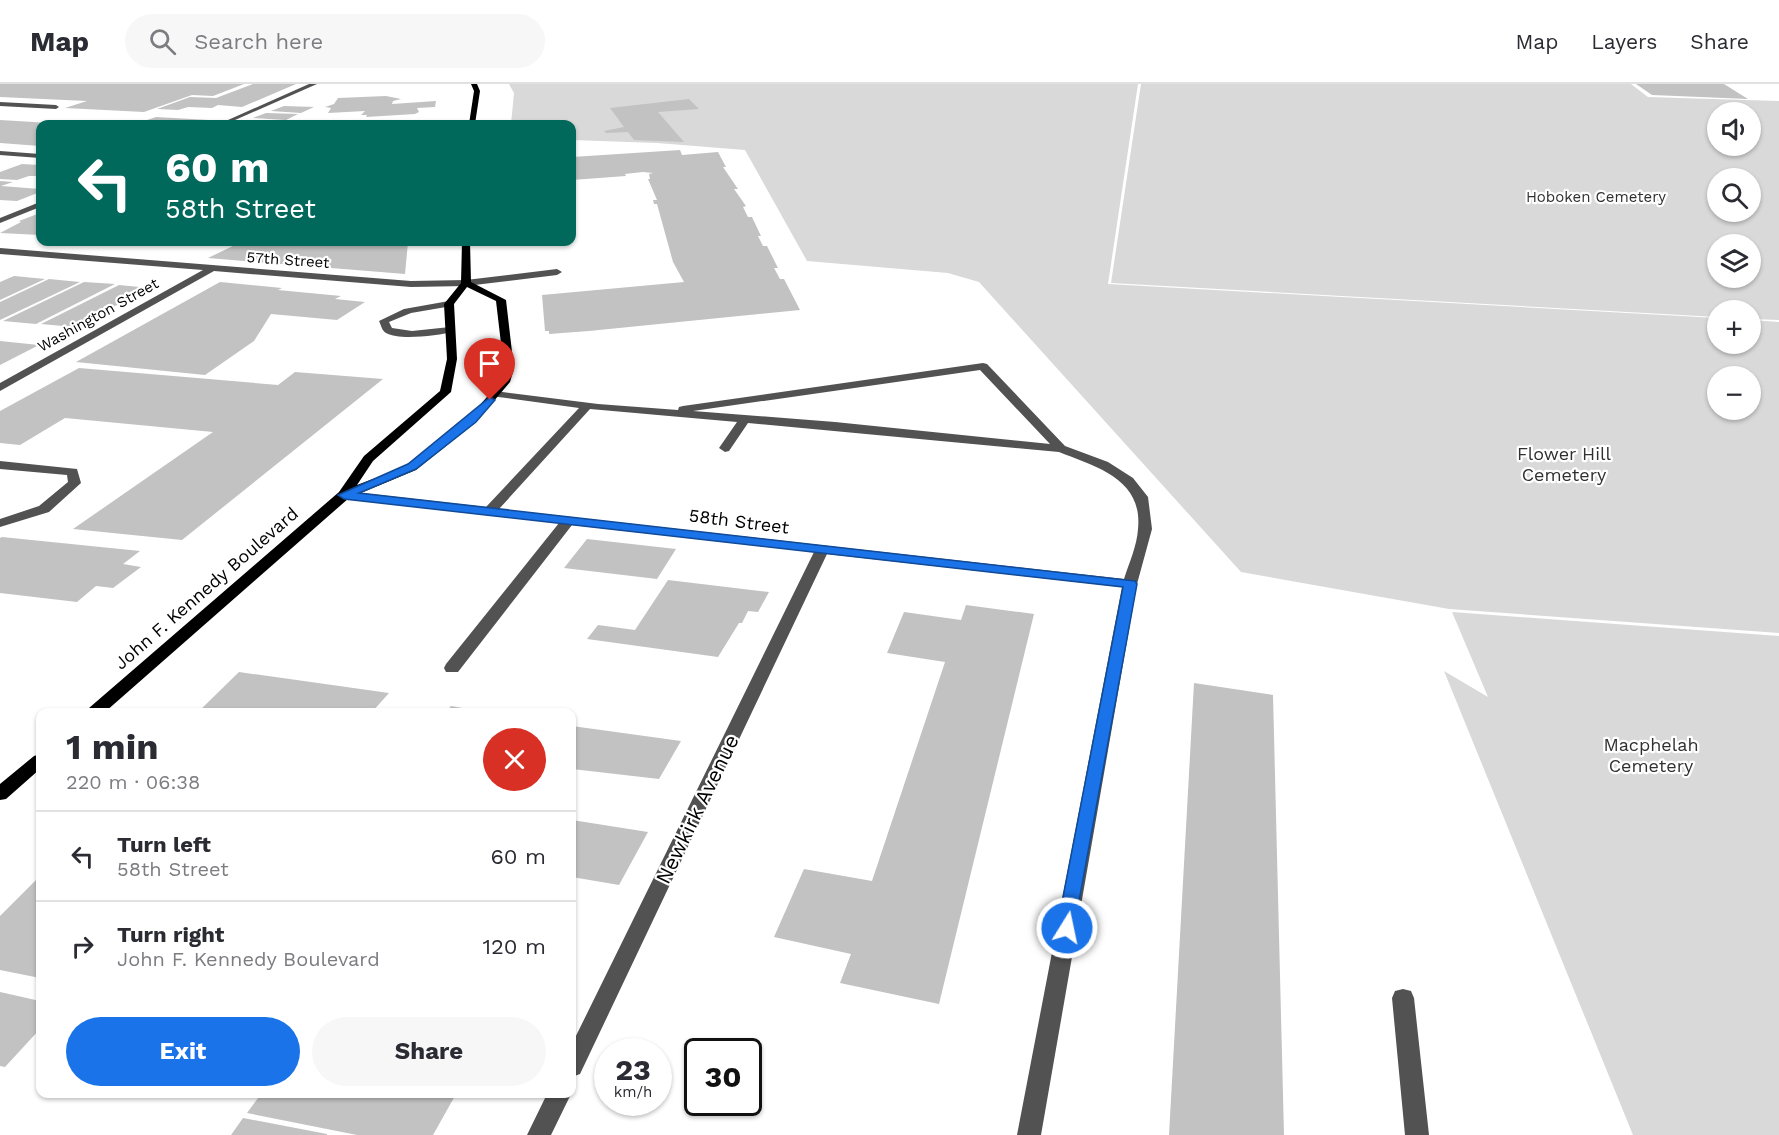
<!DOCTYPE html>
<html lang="en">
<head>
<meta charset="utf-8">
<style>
  :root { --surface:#fff; --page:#f7f7f7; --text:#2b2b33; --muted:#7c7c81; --line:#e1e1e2; --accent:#1a73e8 }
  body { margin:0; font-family:"Work Sans",sans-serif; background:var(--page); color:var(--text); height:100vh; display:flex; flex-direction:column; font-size:22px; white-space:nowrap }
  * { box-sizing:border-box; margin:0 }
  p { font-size:20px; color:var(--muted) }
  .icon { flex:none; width:33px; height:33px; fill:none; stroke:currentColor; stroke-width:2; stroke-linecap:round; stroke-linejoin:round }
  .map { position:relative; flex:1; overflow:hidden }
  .side { position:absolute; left:36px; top:624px; width:540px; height:390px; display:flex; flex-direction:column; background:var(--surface); border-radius:12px; box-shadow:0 2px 4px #0004 }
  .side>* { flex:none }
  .hud { position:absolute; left:36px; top:36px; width:540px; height:126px; border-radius:12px; box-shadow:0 2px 4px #0004; background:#00695c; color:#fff; overflow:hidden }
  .tools { position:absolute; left:1707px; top:18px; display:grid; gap:12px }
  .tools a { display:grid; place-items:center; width:54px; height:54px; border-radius:50%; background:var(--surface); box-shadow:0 2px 4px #0004; font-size:30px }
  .speed { position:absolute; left:594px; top:954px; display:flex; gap:12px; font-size:30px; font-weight:700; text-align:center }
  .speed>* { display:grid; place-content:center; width:78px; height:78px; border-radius:50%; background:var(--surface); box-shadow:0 2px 4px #0004; line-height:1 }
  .speed small { font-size:15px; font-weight:400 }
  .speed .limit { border:3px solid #111; border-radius:9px; background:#fff; color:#111 }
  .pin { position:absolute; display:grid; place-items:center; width:51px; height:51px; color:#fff; margin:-62px -26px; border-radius:50% 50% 50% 0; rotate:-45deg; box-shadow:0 0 6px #0007 }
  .pin .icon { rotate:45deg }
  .me { position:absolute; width:66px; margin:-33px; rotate:10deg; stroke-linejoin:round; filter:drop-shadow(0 0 4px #0008) }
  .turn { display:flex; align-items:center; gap:21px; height:126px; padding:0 30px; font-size:27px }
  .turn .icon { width:78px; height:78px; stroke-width:2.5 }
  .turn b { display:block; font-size:42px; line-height:51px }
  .round { display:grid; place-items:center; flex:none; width:63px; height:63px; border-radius:32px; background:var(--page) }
  .head { display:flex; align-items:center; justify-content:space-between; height:102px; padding:0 30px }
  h1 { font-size:36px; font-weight:700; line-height:45px }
  .button { display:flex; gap:12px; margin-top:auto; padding:12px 30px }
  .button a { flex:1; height:69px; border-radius:36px; background:var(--accent); color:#fff; font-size:24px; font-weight:700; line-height:69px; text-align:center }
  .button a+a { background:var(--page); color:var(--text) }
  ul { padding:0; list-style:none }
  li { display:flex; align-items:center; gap:18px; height:90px; padding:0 30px; border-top:2px solid var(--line) }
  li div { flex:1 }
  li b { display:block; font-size:22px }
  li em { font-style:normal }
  header { display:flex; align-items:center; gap:36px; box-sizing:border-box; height:84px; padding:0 30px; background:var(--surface); border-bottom:2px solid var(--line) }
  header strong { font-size:28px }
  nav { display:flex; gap:33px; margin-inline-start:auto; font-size:21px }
  .search { width:420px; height:54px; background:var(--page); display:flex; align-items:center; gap:15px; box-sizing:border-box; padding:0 21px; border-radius:33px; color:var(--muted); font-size:22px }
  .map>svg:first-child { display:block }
  .green { fill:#d9d9d9; fill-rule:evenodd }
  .building { fill:#c2c2c2 }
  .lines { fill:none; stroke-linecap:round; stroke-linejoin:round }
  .minor { fill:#525252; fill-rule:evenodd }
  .major { fill:#000; fill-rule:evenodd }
  .route { fill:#1a73e8; stroke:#114b97; stroke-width:1.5 }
  .labels { text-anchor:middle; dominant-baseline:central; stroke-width:4.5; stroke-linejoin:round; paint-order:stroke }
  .far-park-label { font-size:15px; fill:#303030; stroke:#fff }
  .far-street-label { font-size:15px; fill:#000; stroke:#fff }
  .park-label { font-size:18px; fill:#303030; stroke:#fff }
  .street-label { font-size:18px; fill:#000; stroke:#fff }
  .near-street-label { font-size:21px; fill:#000; stroke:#fff }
</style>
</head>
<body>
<header>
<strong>Map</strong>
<div class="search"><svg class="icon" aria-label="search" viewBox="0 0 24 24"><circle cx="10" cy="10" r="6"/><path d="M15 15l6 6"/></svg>Search here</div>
<nav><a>Map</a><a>Layers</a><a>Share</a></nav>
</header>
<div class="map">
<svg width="1779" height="1051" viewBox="0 0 1779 1051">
  <rect width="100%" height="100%" fill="#fff"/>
  <path class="green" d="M509 0H1138L1108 200 1717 234 1718 260H1750L1751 236 1779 238V549L1449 525 1241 488 979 198 948 189 807 177 745 66 657 59 572 56V40H511L514 9ZM1718 292H1750V326H1718Z
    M1141 0H1631L1648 13 1779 17V236L1751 235 1750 226H1718L1717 233 1111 199ZM1718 28H1750V62H1718ZM1718 94H1750V128H1718ZM1718 160H1750V194H1718Z
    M1452 528 1779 552V1051H1633L1444 587 1488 613Z"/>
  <path class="building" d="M0 0H244L213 12 192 11 144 28 65 24 87 17 0 13Z
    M253 0H296L242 23 218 21 212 24 188 23 178 26 157 25 190 13 216 14Z
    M1636 0H1724L1748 15 1652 11Z
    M386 12 401 15 393 17 392 20 436 17 435 23 417 24 419 28 415 30 366 33 367 31H361L365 27 328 29 331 24 325 23 334 20 338 14Z
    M689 15 699 25 658 28 684 58 634 56 628 48 606 49 604 47 624 43 610 24Z
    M284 22 314 23 301 29 271 27Z
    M266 29 298 30 286 36 253 34Z
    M156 33 209 36 197 40H135Z
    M0 36 50 39V40H40V62L0 59Z
    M249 36 302 39V40H241Z
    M680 66 682 71 718 68 726 83H723L738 105H734L746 122 743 123 748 133H752L761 152H758L763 162H767L778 184H774L780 195H784L800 226 589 247 549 250V247H545L542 211 684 198 673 178 657 120H654L653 116H657L648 95H650L649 90 653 89 643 88 625 90 626 92 572 96V73Z
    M22 80 40 81V92H29L17 96 0 95V88Z
    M0 97 13 98 1 102 40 105V108L17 117 0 116Z
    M40 129V151L0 149 21 138 19 137Z
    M130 158H174L165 162Z
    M241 158H408L405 190 208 174Z
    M14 192 45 195 0 216V198Z
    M49 195 80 198 0 236V218Z
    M84 198 115 200 36 240 3 237Z
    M220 198 282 204 278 206 341 212 335 215 365 218 337 236 271 230 254 257 205 291 76 278Z
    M119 201 150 204 74 243 41 240Z
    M0 257 39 261 0 281Z
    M79 284 278 301 295 288 383 295 182 456 73 445 213 348 65 334 20 361 0 359V327Z
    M2 453 140 467 123 480 141 483 113 504 96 502 77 518 0 509V454Z
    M587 455 676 465 657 495 564 484Z
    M668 496 769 508 758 528 748 527 742 539H739L718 573 587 555 598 541 635 546Z
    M966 521 1034 530 939 920 840 899 851 870 774 853 804 785 872 797 945 578 887 569 904 528 961 536Z
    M239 588 389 609 372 628H198Z
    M1194 599 1273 611 1284 1051H1169Z
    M451 622 480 627V628H446Z
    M572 642 681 657 659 695 572 685V675L576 667 572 666Z
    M572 736 648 748 619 801 572 793Z
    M40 792V894L0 886V832Z
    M0 908 40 917V945L5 983 0 982Z
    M261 1010H456L433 1051H357L247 1029Z
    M243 1034 327 1050V1051H231Z"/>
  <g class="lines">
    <path class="minor" d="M309 0H317L226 40H219Z
      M0 18 56 21 59 23 56 25 0 22Z
      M0 67 40 70V74L0 71Z
      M40 118V123L0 139V134Z
      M0 164 411 197 466 196 557 185 562 188 557 191 466 202 411 203 214 187 0 307V299L203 186 0 170Z
      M449 217 454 220 452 222 411 229 389 238 392 244 412 247 450 243 455 246 454 248C438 251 400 257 386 249 382 247 381 241 379 237L404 225Z
      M983 279 987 280 1065 362 1108 378 1133 394 1148 413 1152 445 1137 500 1041 1051H1017L1122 503 827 470 580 990 572 993V960L814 468 572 441 458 588H446L444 584 446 580 559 439 344 415 337 411 344 407 486 423 579 324 491 312V308L495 307 598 320 678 326 679 323 683 322ZM980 286 1050 360 835 338 693 327ZM590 325 737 338 719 364 725 368 729 367 748 339 1059 368C1097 383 1143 395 1138 445 1137 462 1129 479 1124 495L499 425Z
      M0 377 77 385 81 399 49 428 0 443V435L39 422 68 398 67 391 0 385Z
      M1403 905 1411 907 1414 914 1429 1051H1405L1392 914 1395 907Z
      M547 1010H571L551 1051H527Z"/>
    <path class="major" d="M471 0H477L480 7 475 40H469L474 7Z
      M462 158H470L471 198 506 216 514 285 510 298 476 338 416 386 349 414 105 628H87L89 624 339 408 364 372 440 307 447 275 444 220 461 199ZM467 203 496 217 504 285C495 316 436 362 409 379 394 389 374 394 357 401L373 377 451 308 457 275 454 220Z
      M40 670V685L6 715 0 716V700L34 672Z"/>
  </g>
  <path class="route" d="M490 313 495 316 476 338 416 385 359 409 1135 497 1137 500 1073 850 1067 852 1060 850 1057 844 1123 503 344 415 338 411 408 380Z"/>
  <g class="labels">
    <g class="far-park-label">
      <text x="1596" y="113">Hoboken Cemetery</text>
    </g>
    <g class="far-street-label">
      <text transform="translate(288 176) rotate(4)">57th Street</text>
      <text transform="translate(98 231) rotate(-29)">Washington Street</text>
    </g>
    <g class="park-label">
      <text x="1564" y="369">Flower Hill<tspan x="1564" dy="21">Cemetery</tspan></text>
      <text x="1651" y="660">Macphelah<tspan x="1651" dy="21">Cemetery</tspan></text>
    </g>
    <g class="street-label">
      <text transform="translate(739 437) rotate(7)">58th Street</text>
      <text transform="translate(206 504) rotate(-41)">John F. Kennedy Boulevard</text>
    </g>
    <g class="near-street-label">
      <text transform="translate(697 725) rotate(-64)">Newkirk Avenue</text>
    </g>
  </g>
</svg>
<div class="tools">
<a><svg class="icon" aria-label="sound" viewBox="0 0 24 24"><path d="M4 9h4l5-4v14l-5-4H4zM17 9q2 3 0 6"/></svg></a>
<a><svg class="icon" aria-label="search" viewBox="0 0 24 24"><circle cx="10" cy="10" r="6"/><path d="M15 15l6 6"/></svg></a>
<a><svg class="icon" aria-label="layers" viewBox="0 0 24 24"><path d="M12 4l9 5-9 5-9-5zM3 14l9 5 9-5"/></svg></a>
<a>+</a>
<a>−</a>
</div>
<div class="speed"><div>23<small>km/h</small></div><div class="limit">30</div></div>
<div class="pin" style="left:490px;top:316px;background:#d93025"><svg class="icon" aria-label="arrive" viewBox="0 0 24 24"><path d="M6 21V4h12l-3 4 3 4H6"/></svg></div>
<svg class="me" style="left:1067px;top:844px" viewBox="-20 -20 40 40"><circle r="17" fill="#1a73e8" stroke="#fff" stroke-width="3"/><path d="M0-11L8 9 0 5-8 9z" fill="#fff"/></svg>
<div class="hud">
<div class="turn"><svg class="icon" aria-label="left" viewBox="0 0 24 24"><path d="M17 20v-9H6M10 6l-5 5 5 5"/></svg><div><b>60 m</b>58th Street</div></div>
</div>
<section class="side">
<div class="head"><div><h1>1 min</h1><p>220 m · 06:38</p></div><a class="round" style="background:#d93025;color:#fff"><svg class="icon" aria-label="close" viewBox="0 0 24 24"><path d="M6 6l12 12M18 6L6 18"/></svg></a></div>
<ul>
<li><svg class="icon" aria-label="left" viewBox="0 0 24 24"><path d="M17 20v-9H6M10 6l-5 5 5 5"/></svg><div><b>Turn left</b><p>58th Street</p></div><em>60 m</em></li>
<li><svg class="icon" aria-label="right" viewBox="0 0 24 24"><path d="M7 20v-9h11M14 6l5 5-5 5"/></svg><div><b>Turn right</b><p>John F. Kennedy Boulevard</p></div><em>120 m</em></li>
</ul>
<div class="button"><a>Exit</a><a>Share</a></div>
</section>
</div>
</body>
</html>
